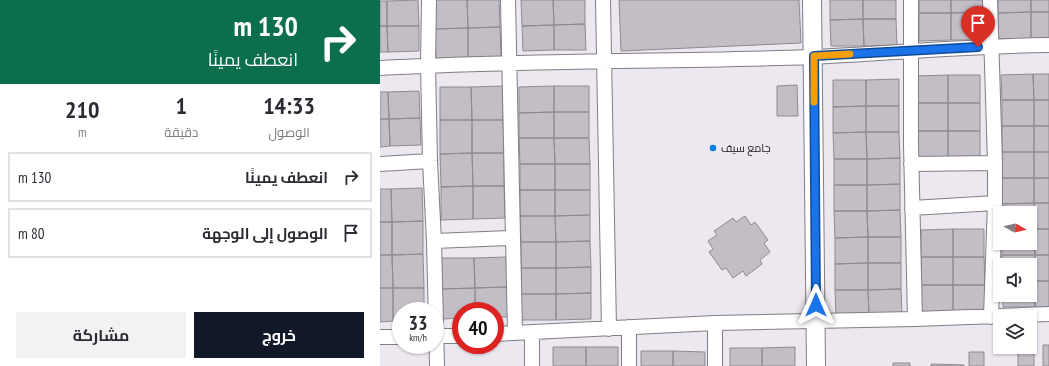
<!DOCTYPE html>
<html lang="ar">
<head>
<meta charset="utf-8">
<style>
  :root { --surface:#fff; --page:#f2f2f3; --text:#2b2b33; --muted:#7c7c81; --line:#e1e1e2; --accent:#111827 }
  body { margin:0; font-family:"PT Sans Narrow",Cairo,sans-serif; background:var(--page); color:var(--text); direction:rtl; height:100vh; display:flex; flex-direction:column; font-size:15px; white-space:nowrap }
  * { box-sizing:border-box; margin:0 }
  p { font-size:13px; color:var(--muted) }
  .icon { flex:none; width:22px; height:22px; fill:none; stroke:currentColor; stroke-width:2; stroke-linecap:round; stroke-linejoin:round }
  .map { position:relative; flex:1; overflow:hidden; direction:ltr }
  .drawer { display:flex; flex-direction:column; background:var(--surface); width:380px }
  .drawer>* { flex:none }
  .top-card { background:#0b6e4f; color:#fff; overflow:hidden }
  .needle { width:26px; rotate:98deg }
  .fabs { position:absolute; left:613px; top:206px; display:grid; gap:8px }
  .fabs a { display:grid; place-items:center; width:44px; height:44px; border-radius:0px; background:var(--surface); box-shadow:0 1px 3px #0004; font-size:20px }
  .speed { position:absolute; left:12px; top:302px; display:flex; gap:8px; font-size:20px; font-weight:700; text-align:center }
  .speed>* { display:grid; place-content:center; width:52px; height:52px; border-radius:50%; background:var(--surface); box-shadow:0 1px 3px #0004; line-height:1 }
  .speed small { font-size:10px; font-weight:400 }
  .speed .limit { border:6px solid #d22; background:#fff; color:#111 }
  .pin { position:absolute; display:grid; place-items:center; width:34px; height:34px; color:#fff; margin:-41px -17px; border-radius:50% 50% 50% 0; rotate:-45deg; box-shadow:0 0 4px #0007 }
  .pin .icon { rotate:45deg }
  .me { position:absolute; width:44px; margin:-22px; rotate:0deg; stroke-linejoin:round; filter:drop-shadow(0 0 3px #0008) }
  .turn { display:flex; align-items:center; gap:14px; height:84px; padding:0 16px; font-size:18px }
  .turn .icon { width:52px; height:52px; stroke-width:2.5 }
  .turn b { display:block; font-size:28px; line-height:34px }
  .eta { display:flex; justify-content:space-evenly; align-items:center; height:68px; text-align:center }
  .eta b { font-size:24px; font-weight:700; line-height:28px }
  .primary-button { display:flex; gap:8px; margin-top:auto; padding:8px 16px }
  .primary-button a { flex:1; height:46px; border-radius:0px; background:var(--accent); color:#fff; font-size:16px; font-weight:700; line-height:46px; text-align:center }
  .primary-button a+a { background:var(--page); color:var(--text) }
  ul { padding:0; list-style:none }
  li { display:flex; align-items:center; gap:12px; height:50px; margin:0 8px 6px; padding:0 8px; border:2px solid var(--line); border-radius:0px }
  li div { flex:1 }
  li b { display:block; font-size:15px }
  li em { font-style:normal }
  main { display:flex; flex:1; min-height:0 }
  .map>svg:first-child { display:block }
  .building { fill:#c3bec6; stroke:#8e8a91 }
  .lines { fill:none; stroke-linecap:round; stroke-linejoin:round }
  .minor-casing { stroke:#827d84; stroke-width:16 }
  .tertiary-casing { stroke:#827d84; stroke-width:20 }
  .minor { stroke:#fff; stroke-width:14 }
  .tertiary { stroke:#fff; stroke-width:18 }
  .route-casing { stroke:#114b97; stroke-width:10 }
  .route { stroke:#1a73e8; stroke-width:7 }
  .slow { stroke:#f59e0b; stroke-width:7 }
  .poi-dot { fill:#007ee4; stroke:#ede8f0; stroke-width:1.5 }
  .labels { text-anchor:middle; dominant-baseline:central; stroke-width:3.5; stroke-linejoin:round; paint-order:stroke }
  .poi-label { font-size:11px; fill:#1b191c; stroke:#ede8f0; text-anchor:start }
</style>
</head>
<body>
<main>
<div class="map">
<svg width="669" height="366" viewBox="0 0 669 366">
  <rect width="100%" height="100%" fill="#ede8f0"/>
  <path class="building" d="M38 0 39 26H7V1Z
    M55 0H87L88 28 55 29Z
    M87 0H119L120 27 88 28Z
    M141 0H173L174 25 142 26Z
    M173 0H205V24L174 25Z
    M239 0H419L421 43 241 51Z
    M450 0H483V19L450 20Z
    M483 0H516V19H483Z
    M539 0H571V13H539Z
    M571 0H603V12L571 13Z
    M618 0H651V12L618 13Z
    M651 0H669V12H651Z
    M0 1H7V26H0Z
    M603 12V40H571V13Z
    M651 12H669V38L651 39Z
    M651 12V39H618V13Z
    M539 13H571V40L539 41Z
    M483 19 484 46H451L450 20Z
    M483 19H516L517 45 484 46Z
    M205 24 206 50H174V25Z
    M174 25V50L143 51 142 26Z
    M0 26H7L8 52H0Z
    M7 26H39V51L8 52Z
    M120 27 121 57 88 58V28Z
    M88 28V58L56 59 55 29Z
    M653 74 654 100H622L621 75Z
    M653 74H669V100H654Z
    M568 75V103H536V76Z
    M568 75H600V103H568Z
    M519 79V106H486V80Z
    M453 80H486V106L453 107Z
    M417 85 418 116H397V86Z
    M123 86V120H92L91 87Z
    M174 86V112L139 113V87Z
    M174 86H209V112H174Z
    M60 87H91L92 120H60Z
    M39 91 40 118 9 119 8 92Z
    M0 92H8L9 119H0Z
    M622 100H654V126H622Z
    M654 100H669V126H654Z
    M536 103H568V131H536Z
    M568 103H600V131H568Z
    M486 106H519V132H486Z
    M486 106V132L453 133V107Z
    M174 112V138H139V113Z
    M174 112H209V138H174Z
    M40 118 41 145 10 146 9 119Z
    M0 119H9L10 146 0 147Z
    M60 120H92V153L60 154Z
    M92 120H123L124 153H92Z
    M622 126H654V152H622Z
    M654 126H669V152H654Z
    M536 131H568V158L536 159Z
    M568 131H600V158H568Z
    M486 132 487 159H454L453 133Z
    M486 132H519L520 158 487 159Z
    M139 138H174L175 164H140Z
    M174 138H209L210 164H175Z
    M622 152H654V178H622Z
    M654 152H669V178H654Z
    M92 153 93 186 61 187 60 154Z
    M92 153H124V186H93Z
    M520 158V184L487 185V159Z
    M454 159H487V185H454Z
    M140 164H175V190H140Z
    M175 164H210V190H175Z
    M622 178H654V203L622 204Z
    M654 178H669V203H654Z
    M520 184V210L487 211V185Z
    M454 185H487V211H454Z
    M93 186H124L125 218 93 219Z
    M93 186V219L61 220V187Z
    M42 188 43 221 12 222 11 189Z
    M0 189H11L12 222H0Z
    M140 190H175V216H140Z
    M175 190H210V215L175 216Z
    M654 203V229H650V213H622V204Z
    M654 203H669V229H654Z
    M520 210 521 237H488L487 211Z
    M454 211H487L488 237 455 238Z
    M210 215V241L176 242 175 216Z
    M140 216H175L176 242H141Z
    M365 216 371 225 375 222 388 240 384 243 390 252 380 260 382 264 366 276 363 271 353 278 346 268 342 270 329 252 333 249 328 241 337 235 334 231 353 218 356 222Z
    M43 221V254L12 255V222Z
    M0 222H12V255H0Z
    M573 229V257H541V230Z
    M573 229H604V257H573Z
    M650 229H654L655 255H622V243H650Z
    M654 229H669V255H655Z
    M488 237H521V263H488Z
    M488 237V263L455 264V238Z
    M210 241 211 267 176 268V242Z
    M141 242H176V268H141Z
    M43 254 44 288H13L12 255Z
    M0 255H12L13 288H0Z
    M622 255H655V281H650V265H622Z
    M655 255H669V281H655Z
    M126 257 127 287 95 288 94 258Z
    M541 257H573V285H541Z
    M573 257H604L605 285H573Z
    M61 258H94L95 288 62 289Z
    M488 263H521V289L488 290Z
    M488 263V290H455V264Z
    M211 267V293L176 294V268Z
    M141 268H176V294H141Z
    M650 281H655V307H623V295H650Z
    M655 281H669V307H655Z
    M541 285H573V313H541Z
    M573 285H605V312L573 313Z
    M127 287 128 317H115V311H95V288Z
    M0 288H13V321L0 322Z
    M13 288H44V311H21V321H13Z
    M95 288V311H81V318L63 319 62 289Z
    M521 289 522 315 489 316 488 290Z
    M455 290H488L489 316H456Z
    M211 293V319L176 320V294Z
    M141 294H176V320H141Z
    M663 345H669V366H663Z
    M173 347H206V366H173Z
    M206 347H238V366H206Z
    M415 347V366H382V348Z
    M350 348H382V366H350Z
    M261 351H293V366H261Z
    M293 351 325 352V366H293Z
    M589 352H604V366H589Z
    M654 352V366H638V353Z
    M513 363H530V366H513Z
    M551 364 584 365V366H551Z"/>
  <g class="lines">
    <defs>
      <path id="minor" d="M49 0 48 65 50 161 54 241 57 366
        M128 0 135 333
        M223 0 229 329
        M531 0V145L535 319
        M610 0 615 163V203L611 317
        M0 68C144 60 289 62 434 57 512 53 590 46 669 45
        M0 164 50 161
        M531 164 615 163
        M532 208 615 203
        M54 241 133 238
        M335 323V366
        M152 332V366
        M115 334 335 323 535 319 669 314
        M55 336H81
        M0 337H21
        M249 366V327"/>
      <path id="tertiary" d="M432 0 436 366"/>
    </defs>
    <use href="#minor" class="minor-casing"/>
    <use href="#tertiary" class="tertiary-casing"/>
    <use href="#minor" class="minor"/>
    <use href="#tertiary" class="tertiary"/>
  </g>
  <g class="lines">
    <defs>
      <path id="route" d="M436 305 434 56 598 47"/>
    </defs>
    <use href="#route" class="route-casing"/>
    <use href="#route" class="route"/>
    <path class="slow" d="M434 102V56L470 54"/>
  </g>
  <circle class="poi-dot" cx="333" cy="148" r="4"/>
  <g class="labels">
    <g class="poi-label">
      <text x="341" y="148">جامع سيف</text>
    </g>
  </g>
</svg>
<div class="fabs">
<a><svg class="needle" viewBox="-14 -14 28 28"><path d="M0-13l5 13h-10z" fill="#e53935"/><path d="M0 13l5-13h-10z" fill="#7c7c81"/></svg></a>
<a><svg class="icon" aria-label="sound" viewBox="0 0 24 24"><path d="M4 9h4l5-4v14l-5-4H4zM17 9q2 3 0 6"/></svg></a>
<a><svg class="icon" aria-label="layers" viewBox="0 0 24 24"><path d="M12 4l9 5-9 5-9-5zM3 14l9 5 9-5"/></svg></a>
</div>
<div class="speed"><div>33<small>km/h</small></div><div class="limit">40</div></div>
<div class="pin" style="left:598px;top:47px;background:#d93025"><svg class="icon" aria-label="arrive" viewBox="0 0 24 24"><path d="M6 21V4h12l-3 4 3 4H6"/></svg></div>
<svg class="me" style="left:436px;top:305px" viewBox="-20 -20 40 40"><path d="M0-17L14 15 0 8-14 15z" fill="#1a73e8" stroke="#fff" stroke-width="4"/></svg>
</div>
<section class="drawer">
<div class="top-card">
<div class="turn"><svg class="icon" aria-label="right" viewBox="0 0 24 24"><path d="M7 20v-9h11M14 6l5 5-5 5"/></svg><div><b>130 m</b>انعطف يمينًا</div></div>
</div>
<div class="eta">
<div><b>14:33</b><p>الوصول</p></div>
<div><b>1</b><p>دقيقة</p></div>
<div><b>210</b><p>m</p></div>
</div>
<ul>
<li><svg class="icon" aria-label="right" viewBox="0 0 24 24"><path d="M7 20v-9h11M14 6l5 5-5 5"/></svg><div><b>انعطف يمينًا</b></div><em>130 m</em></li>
<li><svg class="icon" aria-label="arrive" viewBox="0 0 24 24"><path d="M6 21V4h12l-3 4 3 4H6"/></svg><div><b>الوصول إلى الوجهة</b></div><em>80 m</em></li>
</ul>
<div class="primary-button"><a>خروج</a><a>مشاركة</a></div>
</section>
</main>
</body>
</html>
